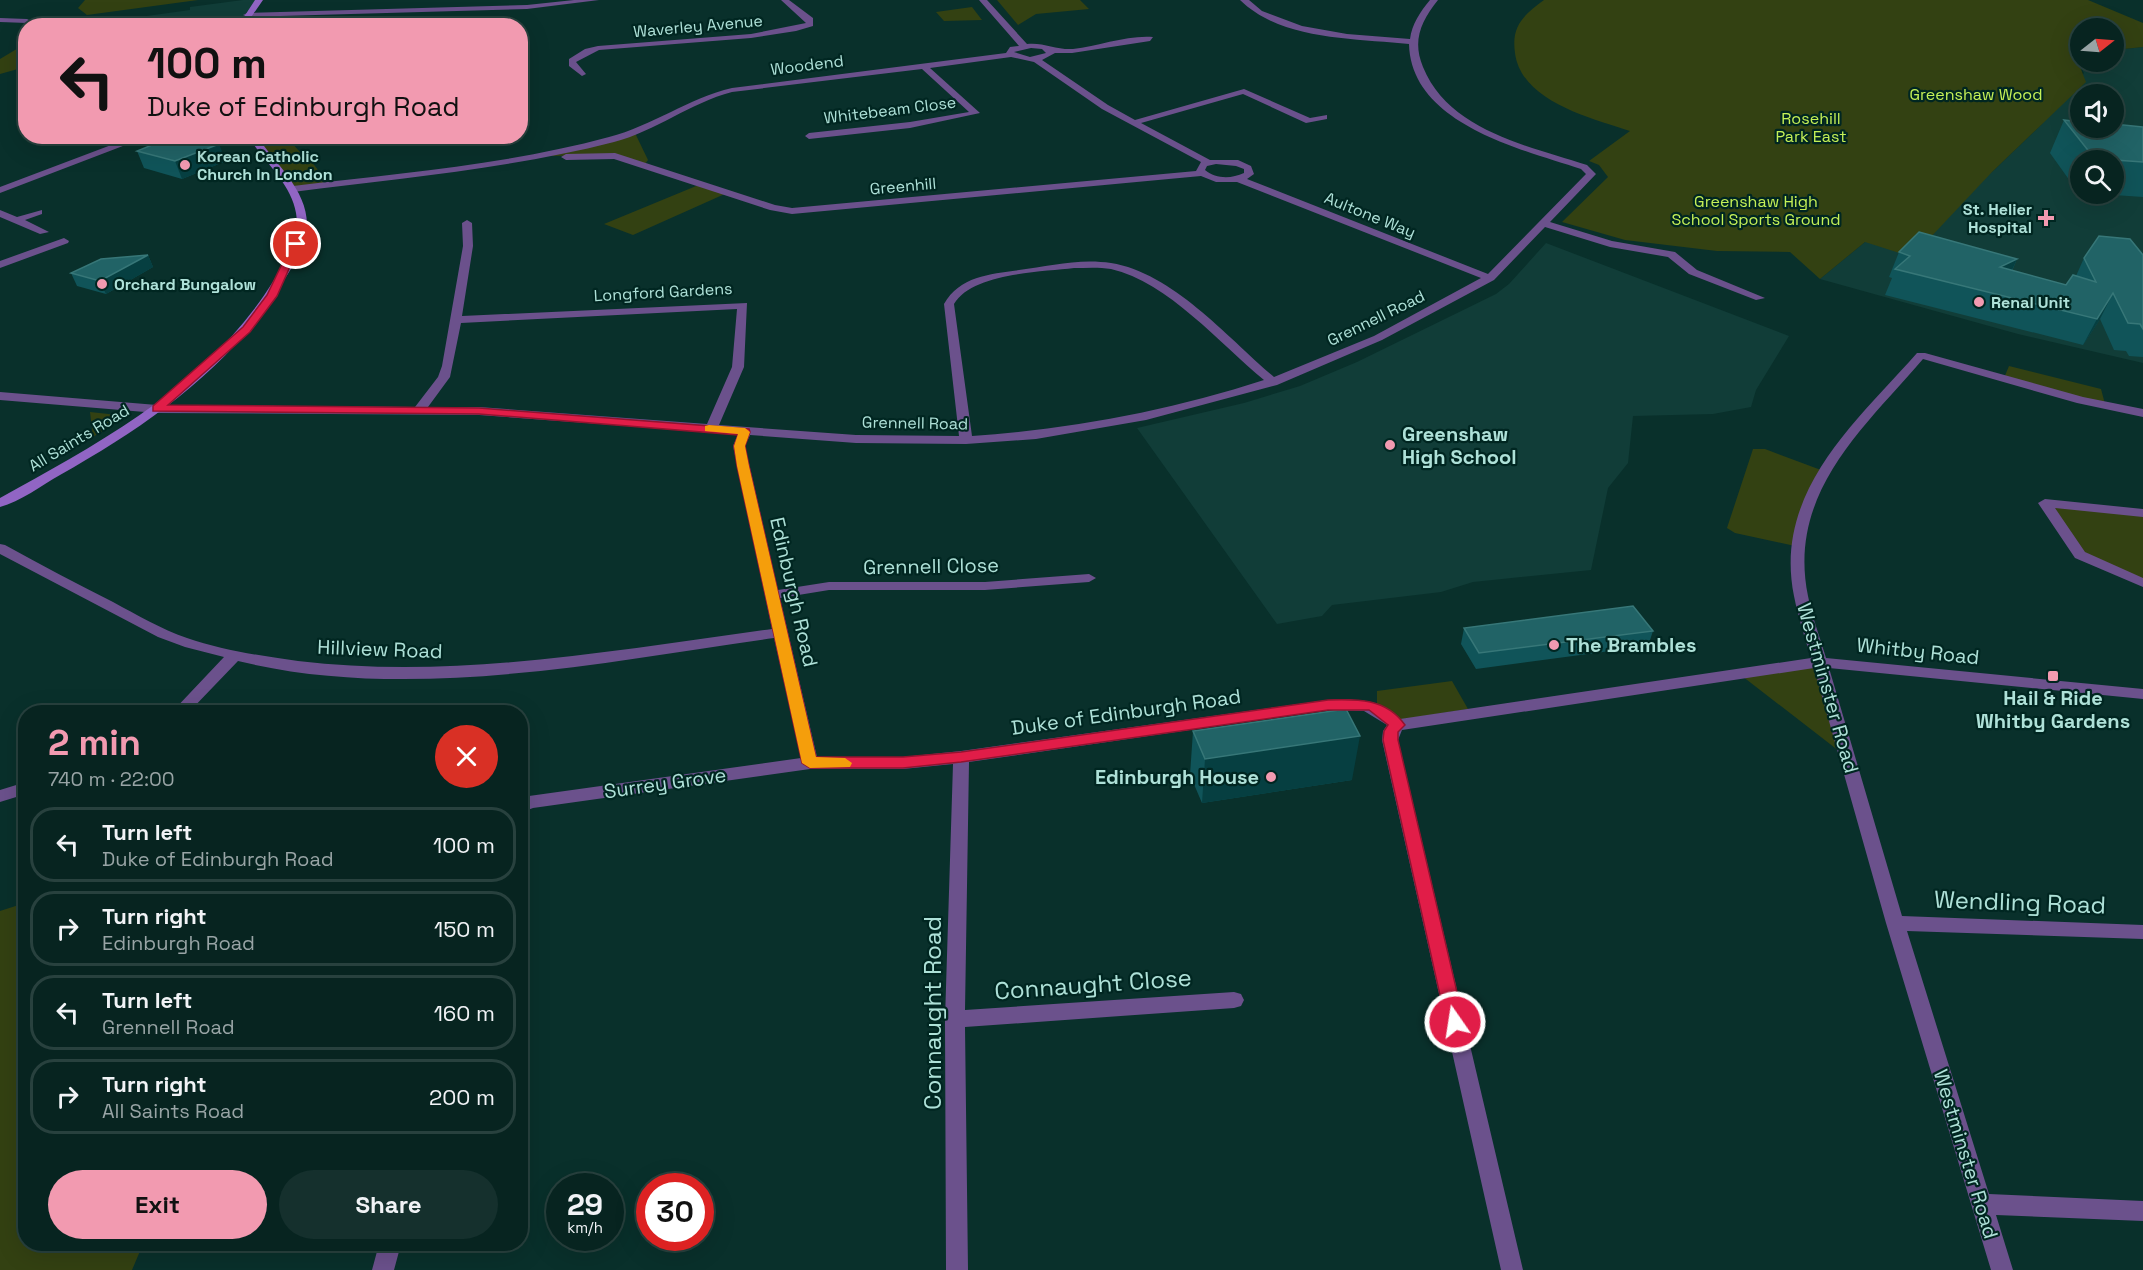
<!DOCTYPE html>
<html lang="en">
<head>
<meta charset="utf-8">
<style>
  :root { --surface:#072420; --page:#15302d; --text:#f1f3f6; --muted:#98a4a5; --line:#28413e; --accent:#f29ab0 }
  body { margin:0; font-family:"Space Grotesk",sans-serif; background:var(--page); color:var(--text); height:100vh; display:flex; flex-direction:column; font-size:22px; white-space:nowrap }
  * { box-sizing:border-box; margin:0 }
  p { font-size:20px; color:var(--muted) }
  .icon { flex:none; width:33px; height:33px; fill:none; stroke:currentColor; stroke-width:2; stroke-linecap:round; stroke-linejoin:round }
  .map { position:relative; flex:1; overflow:hidden }
  .panel { position:absolute; left:18px; top:705px; width:510px; height:546px; display:flex; flex-direction:column; background:var(--surface); border-radius:24px; box-shadow:0 6px 24px #0002,0 0 0 2px var(--line) }
  .panel>* { flex:none }
  .hud { position:absolute; left:18px; top:18px; width:510px; height:126px; border-radius:24px; box-shadow:0 6px 24px #0002,0 0 0 2px var(--line); background:#f29ab0; color:#111; overflow:hidden }
  .needle { width:39px; rotate:73deg }
  .tools { position:absolute; left:2070px; top:18px; display:grid; gap:12px }
  .tools a { display:grid; place-items:center; width:54px; height:54px; border-radius:50%; background:var(--surface); box-shadow:0 6px 24px #0002,0 0 0 2px var(--line); font-size:30px }
  .speed { position:absolute; left:546px; top:1173px; display:flex; gap:12px; font-size:30px; font-weight:700; text-align:center }
  .speed>* { display:grid; place-content:center; width:78px; height:78px; border-radius:50%; background:var(--surface); box-shadow:0 6px 24px #0002,0 0 0 2px var(--line); line-height:1 }
  .speed small { font-size:15px; font-weight:400 }
  .speed .limit { border:9px solid #d22; background:#fff; color:#111 }
  .pin { position:absolute; display:grid; place-items:center; width:51px; height:51px; color:#fff; margin:-26px; border:3px solid #fff; border-radius:50%; box-shadow:0 2px 6px #0007 }
  .me { position:absolute; width:66px; margin:-33px; rotate:347deg; stroke-linejoin:round; filter:drop-shadow(0 0 4px #0008) }
  .turn { display:flex; align-items:center; gap:21px; height:126px; padding:0 30px; font-size:27px }
  .turn .icon { width:78px; height:78px; stroke-width:2.5 }
  .turn b { display:block; font-size:42px; line-height:51px }
  .round { display:grid; place-items:center; flex:none; width:63px; height:63px; border-radius:32px; background:var(--page) }
  .overview { display:flex; align-items:center; justify-content:space-between; height:102px; padding:0 30px }
  h1 { font-size:36px; font-weight:700; line-height:45px; color:var(--accent) }
  .action { display:flex; gap:12px; margin-top:auto; padding:12px 30px }
  .action a { flex:1; height:69px; border-radius:36px; background:var(--accent); color:#111; font-size:24px; font-weight:700; line-height:69px; text-align:center }
  .action a+a { background:var(--page); color:var(--text) }
  ul { padding:0; list-style:none }
  li { display:flex; align-items:center; gap:18px; height:75px; margin:0 12px 9px; padding:0 18px; border:3px solid var(--line); border-radius:24px }
  li div { flex:1 }
  li b { display:block; font-size:22px }
  li em { font-style:normal }
  .map>svg:first-child { display:block }
  .built { fill:#113d38; fill-rule:evenodd }
  .green { fill:#334112 }
  .lines { fill:none; stroke-linecap:round; stroke-linejoin:round }
  .street { fill:#6b518c; fill-rule:evenodd }
  .secondary { fill:#9165c4; fill-rule:evenodd }
  .wall { fill:#105459 }
  .shaded-wall { fill:#063f41 }
  .building { fill:#216366; stroke:#377778; stroke-width:1.5 }
  .route { fill:#e11d48; stroke:#92132f; stroke-width:1.5 }
  .slow { fill:#f59e0b }
  .poi-dot { fill:#f29ab0; stroke:#002621; stroke-width:2 }
  .labels { text-anchor:middle; dominant-baseline:central; stroke-width:4.5; stroke-linejoin:round; paint-order:stroke }
  .far-street-label { font-size:16px; fill:#aee1d8; stroke:#002621 }
  .far-park-label { font-size:16px; fill:#c5f157; stroke:#002621 }
  .far-poi-label { font-size:16px; font-weight:bold; fill:#aee1d8; stroke:#002621; text-anchor:start }
  .poi-label { font-size:20px; font-weight:bold; fill:#aee1d8; stroke:#002621; text-anchor:start }
  .street-label { font-size:20px; fill:#aee1d8; stroke:#002621 }
  .near-street-label { font-size:24px; fill:#aee1d8; stroke:#002621 }
</style>
</head>
<body>
<div class="map">
<svg width="2143" height="1270" viewBox="0 0 2143 1270">
  <rect width="100%" height="100%" fill="#09302b"/>
  <path class="built" d="M243 0H256L237 25 99 26 96 23 190 10V7Z
    M2143 47V363L2018 334 1820 279 1865 242 1992 172 2041 125 2084 73 2074 53H2080V62H2114V50ZM2080 94H2114V128H2080ZM2080 160H2114V194H2080Z
    M1546 243 1789 336 1756 390 1751 407 1713 414 1633 416 1628 463 1608 488 1591 570 1473 582 1441 592 1332 605 1322 616 1277 624 1137 428 1244 403 1300 386 1357 362 1496 294 1509 284Z"/>
  <path class="green" d="M85 0H198L87 15 78 8Z
    M997 0H1080L1089 9 1036 14 1018 25Z
    M1544 0H2088L2143 23V47L2114 50V28H2080V53L2075 54 2086 82 1992 172 1912 257 1865 242 1820 279 1790 252 1717 251 1625 240 1562 222 1608 177 1599 165 1589 161 1630 131C1590 118 1521 101 1515 53 1511 25 1524 15 1544 0Z
    M972 7 982 20 944 21 936 12Z
    M25 44V67L0 74V59Z
    M635 133 648 160 645 164 611 155 549 156Z
    M256 137H290C295 155 318 158 324 184L295 188Z
    M701 184 727 193 633 235 604 224Z
    M2009 366 2101 389 2105 404 2004 378Z
    M90 412 127 416 93 437Z
    M1753 449H1765L1821 470 1795 546 1735 533 1727 528Z
    M2045 503 2143 513V583L2080 555Z
    M1815 666 1839 751 1742 676Z
    M1452 681 1468 709 1398 720 1377 704V691Z
    M25 903 26 1244H143L132 1270H0V911Z"/>
  <g class="lines">
    <path class="street" d="M574 0H599L527 9 247 17 243 15 247 13 527 5Z
      M781 0H789L813 18V26L796 31 751 38 599 50 576 62 586 74 582 76 569 66V59L585 49 598 46 751 34 806 23Z
      M979 0H987L1027 44C1043 42 1056 50 1073 49 1099 46 1127 35 1153 37L1150 41 1072 53H1055L1042 60 1108 105 1135 120 1244 89 1310 118 1327 115V119L1306 123 1243 94 1141 123 1210 160H1238L1251 166 1254 174 1247 179 1488 274 1586 174 1581 169C1521 149 1411 124 1409 44 1355 38 1282 41 1240 0H1249L1262 11 1302 26 1347 34 1410 39C1412 24 1420 12 1430 0H1438C1421 21 1412 41 1423 67 1449 131 1529 146 1587 165L1596 174 1550 222 1612 241 1675 252 1697 270 1765 298 1756 300 1689 274 1668 257 1610 247 1545 227 1494 280 1382 340 1277 385 1146 420 1036 439 966 444 856 443 750 435 745 446 778 590 829 582H985L1089 574 1096 578 1089 582 985 590H829L780 598 817 757H903L961 751 1328 700C1356 698 1378 700 1400 719L1811 658C1805 638 1798 617 1794 596 1773 492 1855 423 1917 353H1925L2083 397 2143 409V417L2077 403 1923 359C1863 429 1787 493 1808 596 1812 617 1820 637 1826 658L2143 689V699L1829 668 1902 916 2143 925V939L1907 931 1989 1194 2143 1201V1221L1996 1215 2013 1270H1991L1886 923 1814 668 1402 730 1398 740 1523 1270H1501L1382 740 1383 731 1387 725 1364 711 1328 710 969 762 965 1010 1234 992 1241 994 1244 1000 1241 1006 1234 1008 965 1027 968 1270H946L945 1019 953 764 903 769H810L533 808 520 813V799L529 796 801 758 774 638C602 662 410 703 238 661L189 712H172L224 657 185 647 158 637 0 554V544L5 545C41 565 77 584 113 602 137 615 161 629 187 638 222 650 261 656 298 661 456 680 616 650 772 629L733 446 738 434 479 415 157 413 0 400V392L157 405 415 407 438 377 442 366 463 246 462 223 467 220 472 223 473 246 462 316 747 303 744 367 719 425 856 435 959 436 944 304C960 276 990 274 1019 270 1049 266 1080 258 1111 263 1173 273 1228 338 1274 377L1374 336 1481 278 1237 182H1216L1201 176 792 214 770 210 614 159 566 160 561 157 566 154 615 153 775 205 792 208 1196 171 1201 162 1102 109 1034 62 1011 57 930 68 980 113 910 128 809 139 805 136 809 133 910 122 969 112 922 69 732 92C690 103 656 131 614 142 509 169 401 178 293 192L288 189 293 186C399 173 506 165 609 137 652 126 689 98 732 88L1006 53 1010 47 1019 46ZM1031 48 1042 49 1046 53 1030 57 1014 52ZM1216 164 1236 166 1244 169V173C1231 179 1216 179 1205 170L1207 166ZM1074 268C1086 268 1099 267 1111 269 1168 282 1220 344 1264 380 1169 411 1071 429 972 436L954 304C972 273 1041 272 1074 268ZM737 309 732 367 707 424 479 407H428L450 377 461 323Z
      M0 18 27 19 31 21 27 23 0 22Z
      M135 136H149L0 193V187Z
      M0 210 17 217 42 210V214L25 220 49 232 40 234 0 217Z
      M64 238 69 241 68 243 0 268V261Z
      M2045 499 2143 509V517L2055 508 2085 552 2143 578V587L2075 558 2038 503Z
      M26 782V794L0 802V790Z
      M379 1244H401L394 1270H372Z"/>
    <path class="secondary" d="M255 0H263L245 26H238Z
      M248 136H257C275 164 308 190 307 226 306 244 294 265 284 280 231 368 148 425 60 475 42 485 20 502 0 507V498C103 441 211 383 274 280 286 261 300 236 296 213 291 183 263 161 248 136Z"/>
  </g>
  <path class="wall" d="M2064 120 2143 127V197L2099 194H2114V160H2080V189L2075 188 2050 153Z
    M137 151 226 161 182 179 144 168Z
    M1899 252 2017 259 2012 271 2066 285 2076 276 2084 258 2143 255V357L2129 356 2126 351 2114 350 2100 319 2083 345 1885 295 1892 278 1889 277Z
    M148 255 153 267 106 294 77 286 71 273Z
    M1464 628 1653 631 1648 646 1476 669 1461 644Z
    M1193 731 1352 780 1202 803 1190 775Z"/>
  <path class="shaded-wall" d="M219 144 226 161 182 179 175 161Z
    M148 255 153 267 106 294 100 281Z
    M2017 259 2005 285 1988 293 2000 267Z
    M2113 293 2100 319 2083 345 2097 319Z
    M1360 736 1352 780 1202 803 1205 759Z"/>
  <path class="building" d="M2064 120 2080 122V128H2114V124L2143 127V162L2115 160 2112 156 2091 154Z
    M174 136H191L219 144 175 161 137 151Z
    M1919 232 2017 259 2000 267 2066 285 2073 275 2096 282 2084 258 2099 236 2130 239 2143 255V329L2140 324 2128 323 2113 293 2097 319 1895 269 1910 256 1899 252Z
    M148 255 100 281 71 273 101 259Z
    M1633 606 1653 631 1479 653 1464 628Z
    M1346 709 1360 736 1205 759 1193 731Z"/>
  <path class="route" d="M292 243 300 244 277 296 250 332 168 405 479 408 749 429 750 432 745 446 749 466 816 757H903L961 752 1328 700C1357 699 1386 698 1405 725L1398 732V740L1464 1022 1462 1027 1455 1029 1449 1027 1446 1022 1383 740 1384 731 1388 725 1369 710H1328L961 762 903 768H810L802 763 737 466 734 446 738 435 479 414 153 411V406L243 327 267 295Z"/>
  <path class="slow" d="M709 425 745 428 750 432 745 446 749 466 816 757 845 758 852 763 850 767 810 768 802 763 737 466 734 446 738 434 705 431V426Z"/>
  <g class="poi-dot">
    <circle cx="185" cy="165" r="6"/>
    <path d="M2043 209h6v6h6v6h-6v6h-6v-6h-6v-6h6z"/>
    <circle cx="102" cy="284" r="6"/>
    <circle cx="1979" cy="302" r="6"/>
    <circle cx="1390" cy="445" r="6"/>
    <circle cx="1554" cy="645" r="6"/>
    <rect x="2047" y="670" width="12" height="12" rx="3"/>
    <circle cx="1271" cy="777" r="6"/>
  </g>
  <g class="labels">
    <g class="far-street-label">
      <text transform="translate(698 26) rotate(-5)">Waverley Avenue</text>
      <text transform="translate(807 65) rotate(-7)">Woodend</text>
      <text transform="translate(890 110) rotate(-7)">Whitebeam Close</text>
      <text transform="translate(903 186) rotate(-5)">Greenhill</text>
      <text transform="translate(1370 215) rotate(22)">Aultone Way</text>
      <text transform="translate(663 292) rotate(-3)">Longford Gardens</text>
      <text transform="translate(1376 318) rotate(-26)">Grennell Road</text>
      <text transform="translate(915 423) rotate(1)">Grennell Road</text>
      <text transform="translate(79 438) rotate(-31)">All Saints Road</text>
    </g>
    <g class="far-park-label">
      <text x="1976" y="94">Greenshaw Wood</text>
      <text x="1811" y="118">Rosehill<tspan x="1811" dy="18">Park East</tspan></text>
      <text x="1756" y="201">Greenshaw High<tspan x="1756" dy="18">School Sports Ground</tspan></text>
    </g>
    <g class="far-poi-label">
      <text x="197" y="156">Korean Catholic<tspan x="197" dy="18">Church In London</tspan></text>
      <text x="2032" y="209" text-anchor="end">St. Helier<tspan x="2032" dy="18">Hospital</tspan></text>
      <text x="114" y="284">Orchard Bungalow</text>
      <text x="1991" y="302">Renal Unit</text>
    </g>
    <g class="poi-label">
      <text x="1402" y="434">Greenshaw<tspan x="1402" dy="23">High School</tspan></text>
      <text x="1566" y="645">The Brambles</text>
      <text x="2053" y="698" text-anchor="middle">Hail &amp; Ride<tspan x="2053" dy="23">Whitby Gardens</tspan></text>
      <text x="1259" y="777" text-anchor="end">Edinburgh House</text>
    </g>
    <g class="street-label">
      <text transform="translate(931 566) rotate(-1)">Grennell Close</text>
      <text transform="translate(794 592) rotate(77)">Edinburgh Road</text>
      <text transform="translate(380 649) rotate(2)">Hillview Road</text>
      <text transform="translate(1918 651) rotate(6)">Whitby Road</text>
      <text transform="translate(1828 688) rotate(74)">Westminster Road</text>
      <text transform="translate(1126 712) rotate(-8)">Duke of Edinburgh Road</text>
      <text transform="translate(665 783) rotate(-8)">Surrey Grove</text>
      <text transform="translate(1966 1154) rotate(73)">Westminster Road</text>
    </g>
    <g class="near-street-label">
      <text transform="translate(2020 902) rotate(2)">Wendling Road</text>
      <text transform="translate(1093 984) rotate(-4)">Connaught Close</text>
      <text transform="translate(932 1013) rotate(-90)">Connaught Road</text>
    </g>
  </g>
</svg>
<div class="tools">
<a><svg class="needle" viewBox="-14 -14 28 28"><path d="M0-13l5 13h-10z" fill="#e53935"/><path d="M0 13l5-13h-10z" fill="#98a4a5"/></svg></a>
<a><svg class="icon" aria-label="sound" viewBox="0 0 24 24"><path d="M4 9h4l5-4v14l-5-4H4zM17 9q2 3 0 6"/></svg></a>
<a><svg class="icon" aria-label="search" viewBox="0 0 24 24"><circle cx="10" cy="10" r="6"/><path d="M15 15l6 6"/></svg></a>
</div>
<div class="speed"><div>29<small>km/h</small></div><div class="limit">30</div></div>
<div class="pin" style="left:296px;top:244px;background:#d93025"><svg class="icon" aria-label="arrive" viewBox="0 0 24 24"><path d="M6 21V4h12l-3 4 3 4H6"/></svg></div>
<svg class="me" style="left:1455px;top:1022px" viewBox="-20 -20 40 40"><circle r="17" fill="#e11d48" stroke="#fff" stroke-width="3"/><path d="M0-11L8 9 0 5-8 9z" fill="#fff"/></svg>
<div class="hud">
<div class="turn"><svg class="icon" aria-label="left" viewBox="0 0 24 24"><path d="M17 20v-9H6M10 6l-5 5 5 5"/></svg><div><b>100 m</b>Duke of Edinburgh Road</div></div>
</div>
<section class="panel">
<div class="overview"><div><h1>2 min</h1><p>740 m · 22:00</p></div><a class="round" style="background:#d93025;color:#fff"><svg class="icon" aria-label="close" viewBox="0 0 24 24"><path d="M6 6l12 12M18 6L6 18"/></svg></a></div>
<ul>
<li><svg class="icon" aria-label="left" viewBox="0 0 24 24"><path d="M17 20v-9H6M10 6l-5 5 5 5"/></svg><div><b>Turn left</b><p>Duke of Edinburgh Road</p></div><em>100 m</em></li>
<li><svg class="icon" aria-label="right" viewBox="0 0 24 24"><path d="M7 20v-9h11M14 6l5 5-5 5"/></svg><div><b>Turn right</b><p>Edinburgh Road</p></div><em>150 m</em></li>
<li><svg class="icon" aria-label="left" viewBox="0 0 24 24"><path d="M17 20v-9H6M10 6l-5 5 5 5"/></svg><div><b>Turn left</b><p>Grennell Road</p></div><em>160 m</em></li>
<li><svg class="icon" aria-label="right" viewBox="0 0 24 24"><path d="M7 20v-9h11M14 6l5 5-5 5"/></svg><div><b>Turn right</b><p>All Saints Road</p></div><em>200 m</em></li>
</ul>
<div class="action"><a>Exit</a><a>Share</a></div>
</section>
</div>
</body>
</html>
